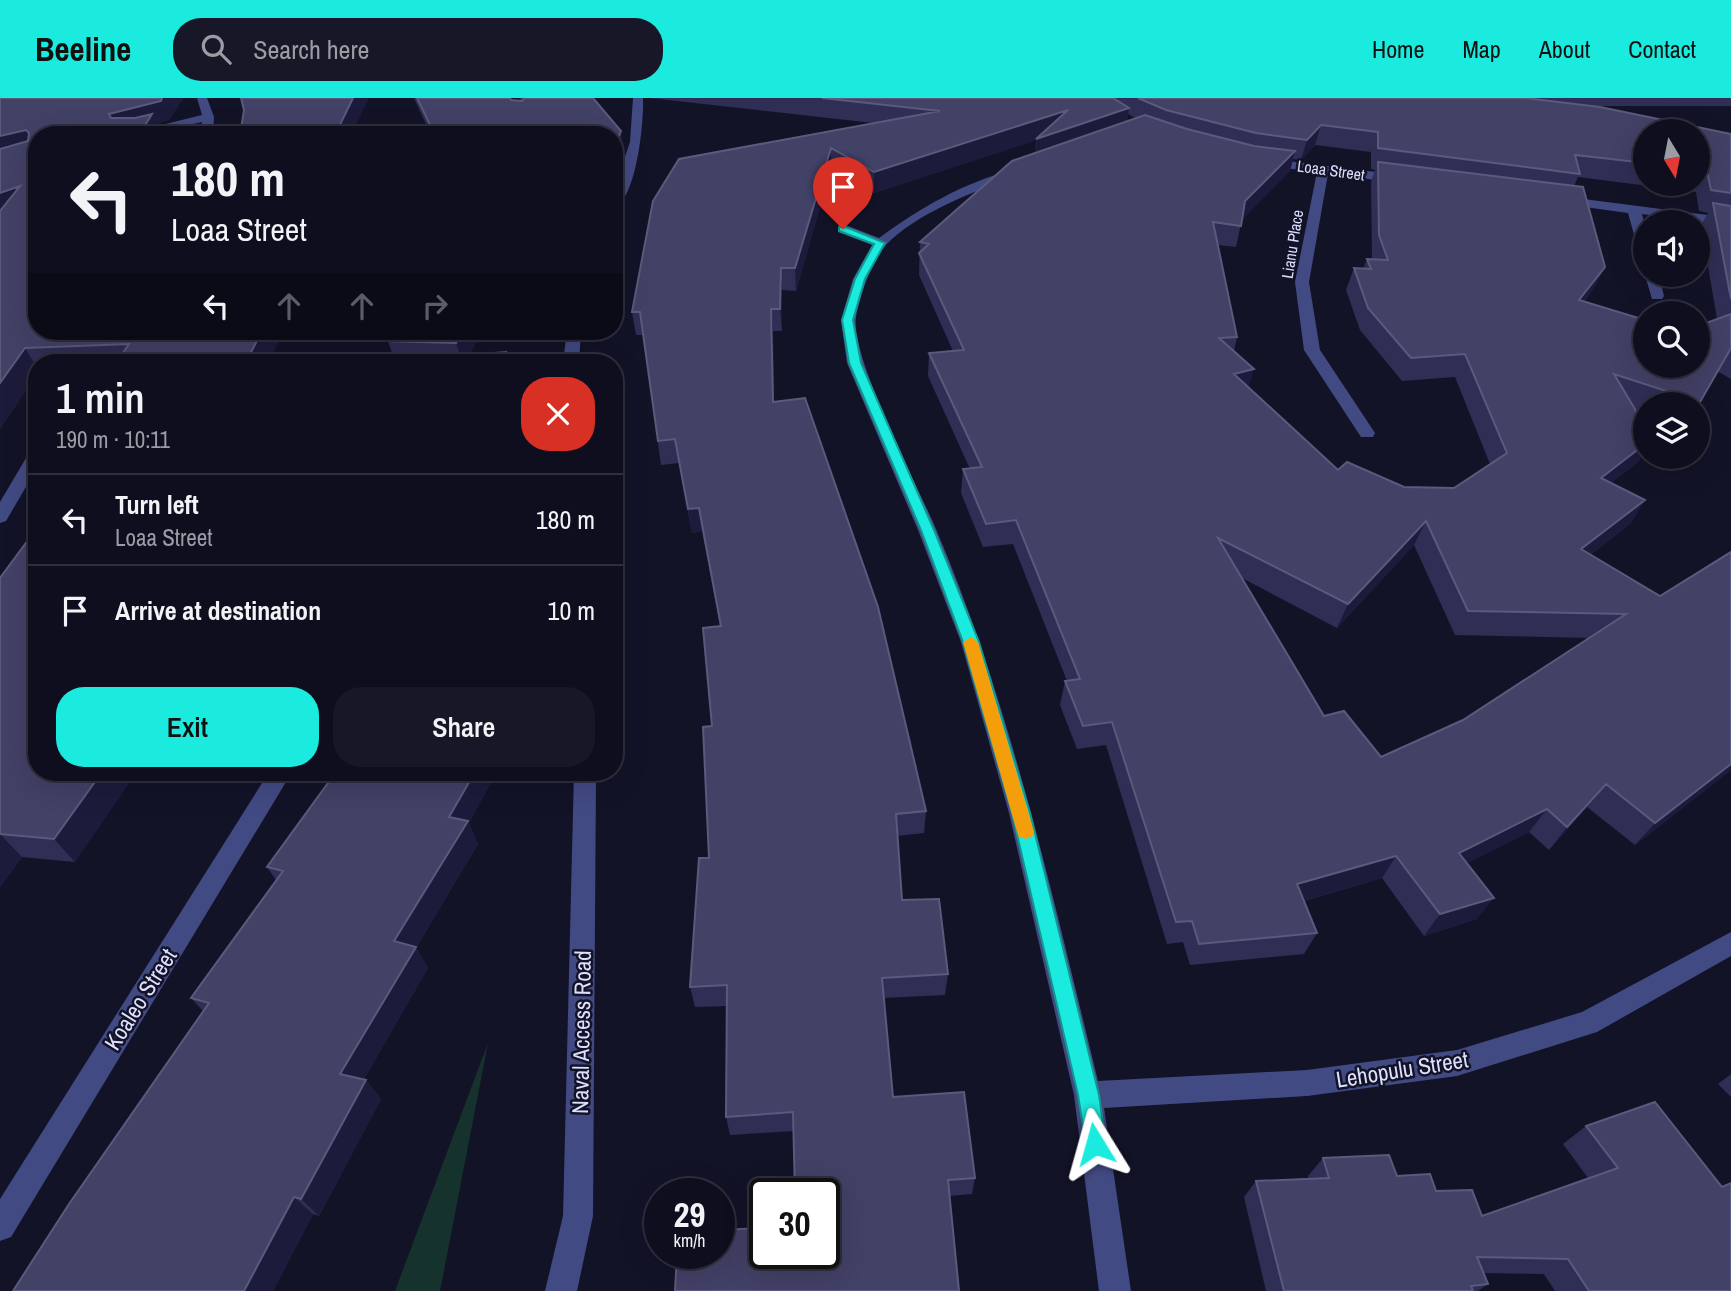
<!DOCTYPE html>
<html lang="en">
<head>
<meta charset="utf-8">
<style>
  :root { --surface:#0e0e1e; --page:#171727; --text:#f1f3f6; --muted:#9b9ca4; --line:#2e2e3c; --accent:#1beade }
  body { margin:0; font-family:"Archivo Narrow",sans-serif; background:var(--page); color:var(--text); height:100vh; display:flex; flex-direction:column; font-size:26px; white-space:nowrap }
  * { box-sizing:border-box; margin:0 }
  p { font-size:23px; color:var(--muted) }
  .icon { flex:none; width:38px; height:38px; fill:none; stroke:currentColor; stroke-width:2; stroke-linecap:round; stroke-linejoin:round }
  .map { position:relative; flex:1; overflow:hidden }
  .panel { position:absolute; left:28px; top:256px; width:595px; height:427px; display:flex; flex-direction:column; background:var(--surface); border-radius:28px; box-shadow:0 7px 28px #0002,0 0 0 2px var(--line) }
  .panel>* { flex:none }
  .banner { position:absolute; left:28px; top:28px; width:595px; height:214px; border-radius:28px; box-shadow:0 7px 28px #0002,0 0 0 2px var(--line); background:#0e0e1e; color:var(--text); overflow:hidden }
  .needle { width:46px; rotate:170deg }
  .buttons { position:absolute; left:1633px; top:21px; display:grid; gap:14px }
  .buttons a { display:grid; place-items:center; width:77px; height:77px; border-radius:50%; background:var(--surface); box-shadow:0 7px 28px #0002,0 0 0 2px var(--line); font-size:35px }
  .speed { position:absolute; left:644px; top:1080px; display:flex; gap:14px; font-size:35px; font-weight:700; text-align:center }
  .speed>* { display:grid; place-content:center; width:91px; height:91px; border-radius:50%; background:var(--surface); box-shadow:0 7px 28px #0002,0 0 0 2px var(--line); line-height:1 }
  .speed small { font-size:18px; font-weight:400 }
  .speed .limit { border:4px solid #111; border-radius:10px; background:#fff; color:#111 }
  .pin { position:absolute; display:grid; place-items:center; width:60px; height:60px; color:#fff; margin:-72px -30px; border-radius:50% 50% 50% 0; rotate:-45deg; box-shadow:0 0 7px #0007 }
  .pin .icon { rotate:45deg }
  .me { position:absolute; width:77px; margin:-38px; rotate:352deg; stroke-linejoin:round; filter:drop-shadow(0 0 5px #0008) }
  .turn { display:flex; align-items:center; gap:24px; height:147px; padding:0 28px; font-size:32px }
  .turn .icon { width:91px; height:91px; stroke-width:2.5 }
  .turn b { display:block; font-size:49px; line-height:60px }
  .lanes { display:flex; align-items:center; height:66px; padding:0 28px; background:#0003; justify-content:center; gap:35px; direction:ltr }
  .lanes .off { opacity:.35 }
  .round { display:grid; place-items:center; flex:none; width:74px; height:74px; border-radius:28px; background:var(--page) }
  .summary { display:flex; align-items:center; justify-content:space-between; height:119px; padding:0 28px }
  h1 { font-size:42px; font-weight:600; line-height:52px }
  .cta { display:flex; gap:14px; margin-top:auto; padding:14px 28px }
  .cta a { flex:1; height:80px; border-radius:28px; background:var(--accent); color:#111; font-size:28px; font-weight:600; line-height:80px; text-align:center }
  .cta a+a { background:var(--page); color:var(--text) }
  ul { padding:0; list-style:none }
  li { display:flex; align-items:center; gap:21px; height:91px; padding:0 28px; border-top:2px solid var(--line) }
  li div { flex:1 }
  li b { display:block; font-size:26px }
  li em { font-style:normal }
  header { display:flex; align-items:center; gap:42px; box-sizing:border-box; height:98px; padding:0 35px; background:var(--accent); color:#111 }
  header strong { font-size:33px }
  nav { display:flex; gap:38px; margin-inline-start:auto; font-size:24px }
  .search { width:490px; height:63px; background:var(--page); display:flex; align-items:center; gap:18px; box-sizing:border-box; padding:0 24px; border-radius:28px; color:var(--muted); font-size:26px }
  .map>svg:first-child { display:block }
  .green { fill:#16322c }
  .lines { fill:none; stroke-linecap:round; stroke-linejoin:round }
  .minor { fill:#424a83; fill-rule:evenodd }
  .wall { fill:#2f2e54; fill-rule:evenodd }
  .shaded-wall { fill:#1c1b3b }
  .building { fill:#424166; stroke:#5a5a7d; stroke-width:2; fill-rule:evenodd }
  .route { fill:#1beade; stroke:#129890; stroke-width:2 }
  .slow { fill:#f59e0b }
  .labels { text-anchor:middle; dominant-baseline:central; stroke-width:5; stroke-linejoin:round; paint-order:stroke }
  .far-street-label { font-size:16px; fill:#dddffc; stroke:#131328 }
  .near-street-label { font-size:23px; fill:#dddffc; stroke:#131328 }
</style>
</head>
<body>
<header>
<strong>Beeline</strong>
<div class="search"><svg class="icon" aria-label="search" viewBox="0 0 24 24"><circle cx="10" cy="10" r="6"/><path d="M15 15l6 6"/></svg>Search here</div>
<nav><a>Home</a><a>Map</a><a>About</a><a>Contact</a></nav>
</header>
<div class="map">
<svg width="1731" height="1193" viewBox="0 0 1731 1193">
  <rect width="100%" height="100%" fill="#131328"/>
  <path class="green" d="M488 945 440 1193H395Z"/>
  <g class="lines">
    <path class="minor" d="M197 0H207L214 19 213 37H201L202 24 144 37H121L202 17Z
      M633 0H643C644 23 637 100 614 110V91L630 44Z
      M1265 60 1400 77 1406 81 1400 85 1328 76 1309 184 1320 252 1375 335 1373 339H1361L1304 252 1295 184 1317 74 1261 67 1259 64Z
      M1012 72 1016 73V79C976 92 915 116 886 147 872 162 859 199 856 220 850 258 918 388 936 431 1011 608 1052 796 1098 983L1307 972 1457 952 1582 914 1731 834V858L1597 934 1457 978 1307 998 1104 1010 1131 1193H1099L1074 997 1009 715 961 544 918 432 847 265 841 222 853 181 872 147 838 134V128H848L879 140C920 110 963 85 1012 72Z
      M1560 98 1731 120V128L1642 116 1645 128V155L1638 151 1628 115 1556 105V99Z
      M1645 177H1659L1664 198 1662 201H1652Z
      M567 233H581L579 264H563Z
      M37 350V370L6 423 0 425V404L29 355Z
      M269 674H292L11 1139 0 1143V1101Z
      M574 674H596L593 1118 577 1193H545L563 1118Z"/>
  </g>
  <path class="wall" d="M0 0H183L169 22 156 26 161 37H139L37 233H277L276 234 280 241 268 264H37V276L0 331Z
    M414 0H510L511 2 521 3 519 0H593L624 52 622 58 614 37H431Z
    M650 0H1731V8H1593L1731 36V281L1717 273 1698 308V306H1645V314L1634 311 1645 328V353L1638 364 1611 385 1645 402 1630 426 1590 457 1731 672 1635 747 1587 709 1549 752 1529 734 1467 765 1477 821 1424 838 1382 780 1304 803 1317 835 1304 856 1190 867 1183 844 1167 846 1106 647 1077 651 1060 607 1065 583H1067L1013 446 983 449 961 395 963 371H970L928 278 929 255 953 253 919 177 920 144 1035 55 1036 42 874 95 831 71 796 193 782 192V233H773L774 304 926 713 924 735 897 738 902 802 948 876 945 897 883 900 893 999 975 1080 972 1096 950 1098 824 1155 793 1033 730 1037 726 1019 727 908 695 909 690 889 709 760 712 628 720 528 702 433 692 435 679 365 661 367 643 237H636L632 214 653 103 873 25ZM1128 16 1135 20 1127 23ZM1645 33H1698V86H1645ZM1315 47 1371 54V71L1375 72 1371 84 1372 161H1367L1363 171 1354 170 1346 192 1360 232 1402 283 1455 279 1490 366 1454 390 1404 389 1338 372 1249 289 1234 253 1237 239 1218 147 1236 149 1242 121 1290 73 1293 61 1301 62ZM1578 79 1696 94 1699 113 1708 115 1701 127 1717 221 1645 268 1584 204 1593 191 1605 169 1574 88ZM1414 447 1455 537 1590 540 1463 622 1381 659 1324 618 1242 480 1337 530Z
    M482 233 469 257 508 264H395L388 243Z
    M0 480 75 764 22 759 0 789Z
    M469 726 478 746 416 850 428 870 364 981 366 982 381 1001 319 1118 313 1116 273 1193H13L203 913 191 900 276 782 267 769Z
    M1731 976V999L1718 986Z
    M1586 1028 1731 1193H1555L1544 1176 1483 1175 1488 1186 1478 1193H1266L1244 1099 1256 1083 1309 1081 1308 1078 1323 1060 1397 1078 1436 1093 1482 1118 1588 1080 1563 1046Z"/>
  <path class="shaded-wall" d="M162 0H183L169 22 156 26 161 37 119 36 109 16Z
    M353 0H369L351 37H335Z
    M1129 10 1126 29 1034 61 1036 42 874 95V74L1068 12Z
    M1321 27 1315 47 1301 62 1307 42Z
    M26 32 36 52 0 61V38Z
    M621 33 624 52 622 58 614 59V39Z
    M831 50V71L796 193 795 170Z
    M1295 53 1290 73 1240 124 1245 103Z
    M20 88 0 121V95Z
    M1605 169 1593 191 1567 225 1579 202Z
    M781 170 782 192V233L780 211Z
    M771 211 773 233 774 327 773 304Z
    M71 233H96L88 248 65 243Z
    M262 233H277L276 234 280 241 268 264H246Z
    M463 233H482L465 264H462L456 245Z
    M25 250 37 270V276L0 331V285Z
    M506 254 508 264H504Z
    M1254 271 1247 294 1234 276Z
    M1645 346V353L1638 364 1586 404 1601 380Z
    M1645 402 1630 426 1566 475 1581 451Z
    M699 410 702 433 692 435 688 411Z
    M1426 423 1414 447 1337 530 1348 506Z
    M1731 666V672L1635 747 1655 725Z
    M102 674H137L75 764 54 741Z
    M475 674H497L469 726 478 746 416 850 428 870 356 995 340 976 394 843 449 719Z
    M1606 686 1587 709 1549 752 1567 729Z
    M1547 711 1529 734 1443 777 1459 755Z
    M0 736 22 759 0 789Z
    M1396 758 1382 780 1285 808 1297 786Z
    M1494 800 1477 821 1424 838 1440 816Z
    M366 982 381 1001 319 1118 301 1101Z
    M294 1099 313 1116 273 1193H244Z"/>
  <path class="building" d="M0 0H162L161 3 109 16 111 20H135L152 16 139 37H37V233H71L65 243 85 242 90 233H262L246 264H117L129 246 25 250 0 285V113L20 88 0 95V51L28 43 29 35 26 32 0 38Z
    M241 0H353L335 37H240L244 12Z
    M417 0H510L511 2 522 3 525 0H593L621 33 619 38 614 39V37H435Z
    M822 0H1113L1129 10 1036 41 1068 12 874 74 831 50 795 170H781L780 211H771L773 304 805 300 878 509 926 713 896 716 902 802 939 801 948 876 882 880 893 999 964 994 975 1080 948 1082 959 1193H675L677 1155H719V1132L765 1130V1155H824V1096H795L793 1014 726 1019 727 887 690 889 699 760H709L703 629 712 628 703 530 721 528 699 410 688 411 675 341 658 343 640 214H632L653 103 679 61 940 13Z
    M1138 0H1525L1600 9 1731 36V95L1711 92 1707 73 1698 72V33H1645V65L1575 57 1580 76 1378 50V34L1321 27 1307 42 1256 35 1166 12Z
    M1145 17 1187 31 1254 48 1295 53 1245 103 1241 128 1213 124 1237 239 1219 240 1254 271 1234 276 1338 372 1347 364 1404 389 1454 390 1507 355 1465 256 1411 260 1368 210 1354 170 1371 171 1367 161 1388 162 1379 137 1378 64 1583 89 1605 169 1579 202 1645 222V268H1698V228L1731 216V250L1700 304 1614 276 1645 328V346L1601 380 1645 402 1581 451 1660 498 1731 454V666L1655 725 1606 686 1567 729 1547 711 1459 755 1494 800 1440 816 1396 758 1297 786 1317 835 1199 846 1192 823 1176 824 1112 624 1083 628 1065 583 1080 581 1016 422 986 426 963 371 982 369 929 255 964 252 919 155 929 146 920 144 1012 63ZM1426 423 1468 513 1626 516 1463 622 1381 659 1344 613 1324 618 1218 440 1348 506Z
    M1713 105 1731 108V201Z
    M394 233H463L456 245 388 243Z
    M506 254 504 264H428L429 260Z
    M37 430V674H102L54 741 0 736V480Z
    M336 674H475L449 719 468 723 394 843 416 849 340 976 366 982 301 1101 294 1099 244 1193H13L69 1106 209 905 191 900 283 773 267 769Z
    M1655 1004 1722 1089 1731 1085V1193H1589L1568 1161 1477 1159 1488 1186 1471 1188 1473 1193H1284L1256 1083 1329 1080 1323 1060 1389 1057 1397 1078 1430 1076 1436 1093 1472 1092 1482 1118 1618 1070 1586 1028Z"/>
  <path class="route" d="M839 129H846L885 145 865 181 853 222 861 265 934 432 979 544 1030 715 1099 997 1106 1046 1103 1054 1095 1057 1087 1054 1078 997 1012 715 963 544 921 432 849 265 842 222 855 181 874 146 839 133Z"/>
  <path class="slow" d="M971 539 978 544 1034 734 1032 739 1026 741 1019 739 1017 734 963 544Z"/>
  <g class="labels">
    <g class="far-street-label">
      <text transform="translate(1331 72) rotate(8)">Loaa Street</text>
      <text transform="translate(1292 146) rotate(-81)">Lianu Place</text>
    </g>
    <g class="near-street-label">
      <text transform="translate(140 901) rotate(-58)">Koaleo Street</text>
      <text transform="translate(581 934) rotate(-89)">Naval Access Road</text>
      <text transform="translate(1402 971) rotate(-9)">Lehopulu Street</text>
    </g>
  </g>
</svg>
<div class="buttons">
<a><svg class="needle" viewBox="-14 -14 28 28"><path d="M0-13l5 13h-10z" fill="#e53935"/><path d="M0 13l5-13h-10z" fill="#9b9ca4"/></svg></a>
<a><svg class="icon" aria-label="sound" viewBox="0 0 24 24"><path d="M4 9h4l5-4v14l-5-4H4zM17 9q2 3 0 6"/></svg></a>
<a><svg class="icon" aria-label="search" viewBox="0 0 24 24"><circle cx="10" cy="10" r="6"/><path d="M15 15l6 6"/></svg></a>
<a><svg class="icon" aria-label="layers" viewBox="0 0 24 24"><path d="M12 4l9 5-9 5-9-5zM3 14l9 5 9-5"/></svg></a>
</div>
<div class="speed"><div>29<small>km/h</small></div><div class="limit">30</div></div>
<div class="pin" style="left:843px;top:131px;background:#d93025"><svg class="icon" aria-label="arrive" viewBox="0 0 24 24"><path d="M6 21V4h12l-3 4 3 4H6"/></svg></div>
<svg class="me" style="left:1095px;top:1046px" viewBox="-20 -20 40 40"><path d="M0-17L14 15 0 8-14 15z" fill="#1beade" stroke="#fff" stroke-width="4"/></svg>
<div class="banner">
<div class="turn"><svg class="icon" aria-label="left" viewBox="0 0 24 24"><path d="M17 20v-9H6M10 6l-5 5 5 5"/></svg><div><b>180 m</b>Loaa Street</div></div>
<div class="lanes"><svg class="icon" aria-label="left" viewBox="0 0 24 24"><path d="M17 20v-9H6M10 6l-5 5 5 5"/></svg><svg class="icon off" aria-label="ahead" viewBox="0 0 24 24"><path d="M12 20V5M6 11l6-6 6 6"/></svg><svg class="icon off" aria-label="ahead" viewBox="0 0 24 24"><path d="M12 20V5M6 11l6-6 6 6"/></svg><svg class="icon off" aria-label="right" viewBox="0 0 24 24"><path d="M7 20v-9h11M14 6l5 5-5 5"/></svg></div>
</div>
<section class="panel">
<div class="summary"><div><h1>1 min</h1><p>190 m · 10:11</p></div><a class="round" style="background:#d93025;color:#fff"><svg class="icon" aria-label="close" viewBox="0 0 24 24"><path d="M6 6l12 12M18 6L6 18"/></svg></a></div>
<ul>
<li><svg class="icon" aria-label="left" viewBox="0 0 24 24"><path d="M17 20v-9H6M10 6l-5 5 5 5"/></svg><div><b>Turn left</b><p>Loaa Street</p></div><em>180 m</em></li>
<li><svg class="icon" aria-label="arrive" viewBox="0 0 24 24"><path d="M6 21V4h12l-3 4 3 4H6"/></svg><div><b>Arrive at destination</b></div><em>10 m</em></li>
</ul>
<div class="cta"><a>Exit</a><a>Share</a></div>
</section>
</div>
</body>
</html>
